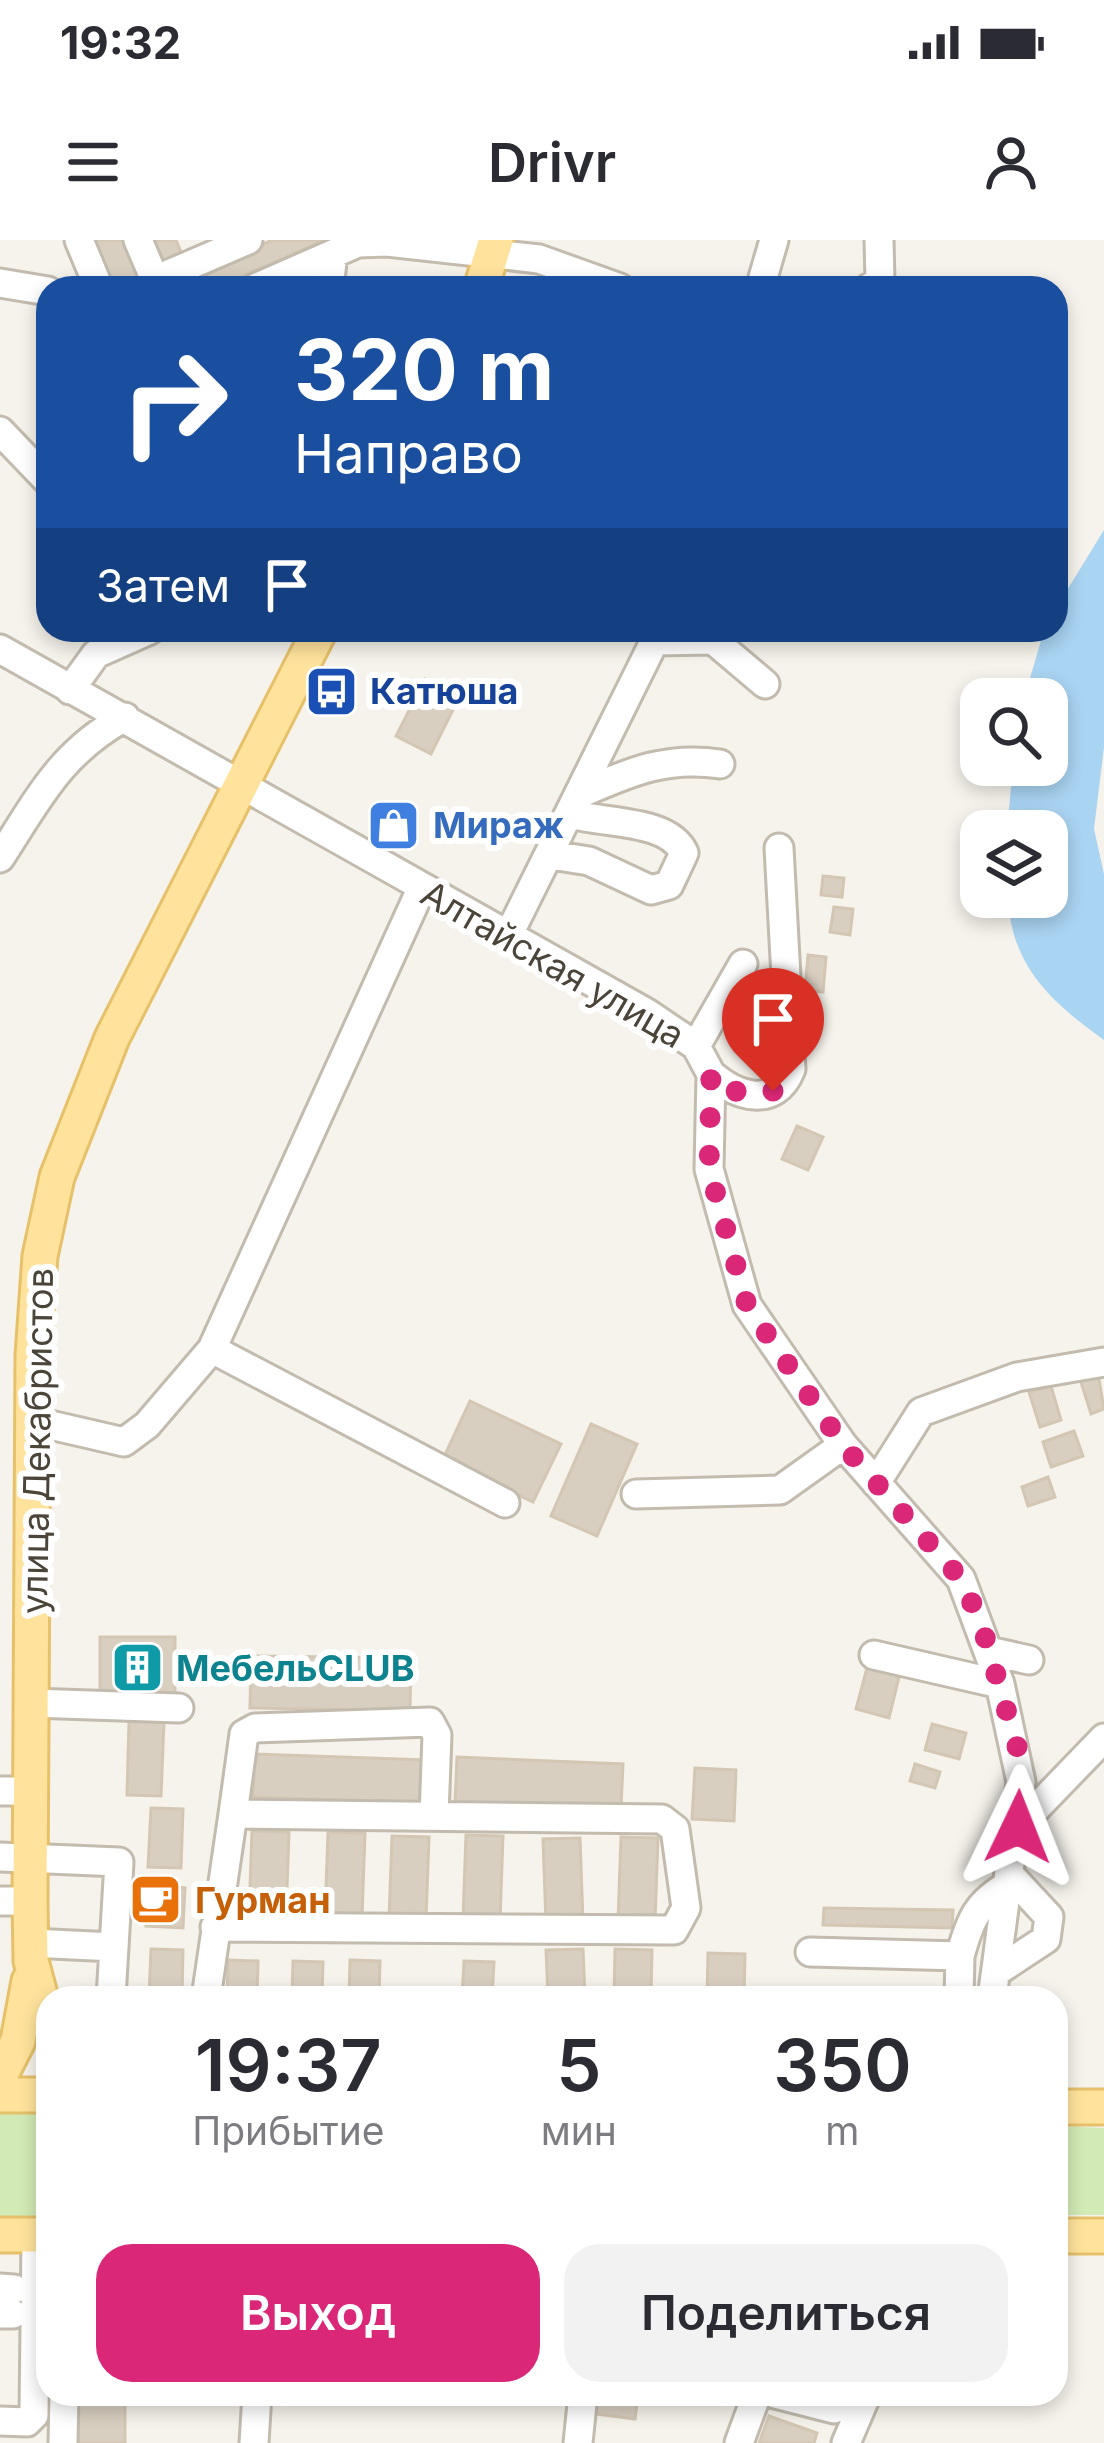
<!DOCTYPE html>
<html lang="ru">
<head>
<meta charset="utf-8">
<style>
  :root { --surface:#fff; --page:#f2f2f3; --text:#2b2b33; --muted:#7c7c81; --accent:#db2777 }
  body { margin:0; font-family:Inter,sans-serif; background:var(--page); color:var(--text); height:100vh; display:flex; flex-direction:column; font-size:45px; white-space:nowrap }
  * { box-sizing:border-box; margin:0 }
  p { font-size:39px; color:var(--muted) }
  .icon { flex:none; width:66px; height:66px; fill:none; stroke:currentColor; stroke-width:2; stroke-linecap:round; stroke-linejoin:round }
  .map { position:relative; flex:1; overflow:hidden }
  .panel { position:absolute; left:36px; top:1746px; width:1032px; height:420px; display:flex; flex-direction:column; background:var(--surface); border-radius:36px; box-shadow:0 6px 18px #0003 }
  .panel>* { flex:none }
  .hud { position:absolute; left:36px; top:36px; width:1032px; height:366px; border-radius:36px; box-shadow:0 6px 18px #0003; background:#1a4fa0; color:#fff; overflow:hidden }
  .buttons { position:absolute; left:960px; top:438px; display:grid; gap:24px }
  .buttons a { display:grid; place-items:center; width:108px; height:108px; border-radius:24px; background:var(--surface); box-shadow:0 6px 18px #0003; font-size:60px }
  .pin { position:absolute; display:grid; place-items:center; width:102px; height:102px; color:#fff; margin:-123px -51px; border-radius:50% 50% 50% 0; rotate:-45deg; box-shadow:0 0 12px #0007 }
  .pin .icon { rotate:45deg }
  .me { position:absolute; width:132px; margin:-66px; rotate:2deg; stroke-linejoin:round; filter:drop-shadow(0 0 9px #0008) }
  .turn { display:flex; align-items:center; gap:42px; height:252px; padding:0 60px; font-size:54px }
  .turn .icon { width:156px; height:156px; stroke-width:2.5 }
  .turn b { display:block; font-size:84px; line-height:102px }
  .then { display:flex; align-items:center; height:114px; padding:0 60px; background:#0003; gap:24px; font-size:45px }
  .eta { display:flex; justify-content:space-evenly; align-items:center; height:204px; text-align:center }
  .eta b { font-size:72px; font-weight:600; line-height:84px }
  .button { display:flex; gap:24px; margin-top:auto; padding:24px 60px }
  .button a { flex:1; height:138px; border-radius:36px; background:var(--accent); color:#fff; font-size:48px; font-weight:600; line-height:138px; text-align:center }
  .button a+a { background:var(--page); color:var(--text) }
  .status { display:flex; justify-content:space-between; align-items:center; height:84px; padding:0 60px; background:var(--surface); direction:ltr }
  .status svg { height:33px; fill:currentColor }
  header { display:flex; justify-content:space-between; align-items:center; height:156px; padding:0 60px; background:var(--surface); font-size:54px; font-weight:600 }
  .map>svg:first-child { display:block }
  .green { fill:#d2eab5 }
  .water { fill:#a9d4f2 }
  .building { fill:#d8cfc1; stroke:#d3c7b4; stroke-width:3 }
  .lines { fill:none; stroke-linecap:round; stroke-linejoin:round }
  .minor-casing { stroke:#c2bbae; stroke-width:33 }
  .major-casing { stroke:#e6c16a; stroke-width:39 }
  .minor { stroke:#fff; stroke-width:27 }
  .major { stroke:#ffe39c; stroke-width:33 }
  .route { stroke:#db2777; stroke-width:21; stroke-dasharray:0 37.8 }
  .labels { text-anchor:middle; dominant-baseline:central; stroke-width:12; stroke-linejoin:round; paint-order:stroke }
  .transit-label { font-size:36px; font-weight:bold; fill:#164399; stroke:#fff; text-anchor:start }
  .shop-label { font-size:36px; font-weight:bold; fill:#366cbe; stroke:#fff; text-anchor:start }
  .street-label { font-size:36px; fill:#4b4439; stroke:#fff }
  .culture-label { font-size:36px; font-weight:bold; fill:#0d838f; stroke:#fff; text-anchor:start }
  .food-label { font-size:36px; font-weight:bold; fill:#c56008; stroke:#fff; text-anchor:start }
</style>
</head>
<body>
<div class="status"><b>19:32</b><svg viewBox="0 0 49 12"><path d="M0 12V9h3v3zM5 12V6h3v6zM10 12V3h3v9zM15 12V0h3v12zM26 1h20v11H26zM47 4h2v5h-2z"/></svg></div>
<header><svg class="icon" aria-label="menu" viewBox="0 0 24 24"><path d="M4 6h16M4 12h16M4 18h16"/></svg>Drivr<svg class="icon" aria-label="person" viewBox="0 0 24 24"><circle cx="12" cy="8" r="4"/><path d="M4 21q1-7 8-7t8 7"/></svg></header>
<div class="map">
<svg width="1104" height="2203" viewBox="0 0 1104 2203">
  <rect width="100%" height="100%" fill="#f6f3ec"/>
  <path class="green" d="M0 1870 48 1871V1980L0 1979Z
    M1056 1886 1104 1888V1975H1056Z"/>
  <path class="water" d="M1104 290V507L1094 589 1104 634V800C1051 762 1011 726 1008 657H1047V591H1007L1013 525H1047V459H1024L1044 390H1056V368Z"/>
  <path class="building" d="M92 0H124L143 48H111Z
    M148 0H176L183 17 158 27Z
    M272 0H324L216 48H168Z
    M425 439 460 456 431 514 396 496Z
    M402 569 411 591 385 600 377 579Z
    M823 636 844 638 842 657 821 655Z
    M834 667 853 669 850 695 830 692Z
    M808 715 826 717 823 752 805 750Z
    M797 886 823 897 808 930 782 919Z
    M1098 1133 1104 1169 1091 1174 1080 1139Z
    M1051 1146 1061 1180 1040 1187 1029 1152Z
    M470 1161 561 1204 533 1262 443 1219Z
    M591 1184 637 1204 597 1296 551 1276Z
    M1074 1191 1083 1216 1051 1227 1043 1202Z
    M1048 1237 1055 1257 1028 1266 1022 1247Z
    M100 1397H175V1459H100Z
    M251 1416 411 1418 410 1471 250 1468Z
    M868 1424 900 1433 889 1478 856 1469Z
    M129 1481 164 1482 161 1556 127 1555Z
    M932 1484 966 1493 959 1519 925 1510Z
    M255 1514 426 1520 425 1563 253 1557Z
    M457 1517 623 1524 621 1568 455 1562Z
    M915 1524 940 1532 935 1548 910 1541Z
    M695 1528 736 1530 734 1581 692 1579Z
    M151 1568 183 1569 181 1628 148 1627Z
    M252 1591 289 1592 286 1677 249 1675Z
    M328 1592 365 1593 362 1678 325 1677Z
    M466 1595 503 1596 500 1681 463 1679Z
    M392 1596 429 1597 426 1681 389 1680Z
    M621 1597 658 1598 655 1682 618 1681Z
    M580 1598 583 1682 546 1683 543 1599Z
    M148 1645 185 1648 183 1688 146 1686Z
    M824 1668 953 1670 952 1688 823 1685Z
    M151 1709 183 1710 182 1758H149Z
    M583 1709 585 1758H548L546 1710Z
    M615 1709 652 1710 651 1758H614Z
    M708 1713 745 1714 744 1758H707Z
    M228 1720 258 1721 257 1758H227Z
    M350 1720 380 1721 379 1758H349Z
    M293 1721 323 1722 322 1758H292Z
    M464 1721 494 1722 492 1758H462Z
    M78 2154H125V2203H78Z
    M599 2154H638L635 2179 596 2174Z
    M769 2176 817 2193 814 2203H759Z"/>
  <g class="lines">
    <defs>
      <path id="minor" d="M79 0 99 48
        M138 0 155 40 248 0
        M0 43 48 51
        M255 48 358 3 387 2 539 19 620 48
        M329 48 333 14
        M760 48 774 0
        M869 48 880 41 879 0
        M0 191 48 241
        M655 401 713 400 765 444
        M0 409 647 773 696 806 711 834 709 929 747 1065 843 1205 961 1339 1000 1444 1021 1542 992 1758
        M70 450 96 414 150 390
        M584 552C632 531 668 516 720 524
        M551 615 589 621 651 650 669 645 684 613C669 579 604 584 572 574
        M0 618C39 558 60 513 125 477
        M422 647 212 1109 505 1263
        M508 696 660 390
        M696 806 743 724
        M711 834C736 856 775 870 791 829L779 608
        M33 1181 124 1202 147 1185 212 1109
        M876 1243 921 1172 1017 1137 1104 1122
        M636 1254 780 1250 843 1205
        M989 1411 1029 1420
        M874 1415 1000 1444
        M31 1463 179 1468
        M0 1551H31
        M233 1574 244 1494 255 1488 430 1482 437 1495 434 1576
        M1018 1587 1104 1498
        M0 1617 119 1622 111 1758
        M0 1661H30
        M31 1703 114 1707
        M810 1712 960 1716 959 1758
        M960 1716C970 1680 977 1662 1010 1644
        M996 1732 1046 1699 1049 1677 1011 1636
        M206 1758 233 1574 662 1579 675 1589 686 1668 674 1690 215 1687
        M0 2048 14 2049
        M0 2074H13
        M775 2154 834 2169 854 2154
        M0 2181 27 2182 34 2175 36 1995
        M63 2203 64 2154
        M254 2203 257 2154
        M578 2203 583 2154
        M739 2203 757 2154
        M846 2203 867 2154"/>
      <path id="major" d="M481 48 496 0
        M48 1784 31 1721 30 1661 33 1115 40 1016 57 937 112 798 320 390
        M0 1836 18 1801 29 1741
        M0 1855H48
        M1056 1867H1104
        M0 1995H48
        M1056 1996H1104"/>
    </defs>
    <use href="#minor" class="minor-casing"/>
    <use href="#major" class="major-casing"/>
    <use href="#minor" class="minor"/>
    <use href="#major" class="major"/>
  </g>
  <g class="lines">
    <path class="route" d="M773 851C745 860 732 852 711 833L709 929 747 1065 843 1205 961 1339 981 1383 1018 1510V1587"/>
  </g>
  <defs>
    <symbol id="bus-square" viewBox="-11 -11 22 22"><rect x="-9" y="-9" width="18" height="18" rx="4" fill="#1a4fb4" stroke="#fff"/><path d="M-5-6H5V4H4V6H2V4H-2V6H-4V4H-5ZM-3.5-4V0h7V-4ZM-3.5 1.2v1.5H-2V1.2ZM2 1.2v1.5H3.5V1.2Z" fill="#fff"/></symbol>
    <symbol id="shop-square" viewBox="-11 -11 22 22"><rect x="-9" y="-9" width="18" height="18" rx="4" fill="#3f7fe0" stroke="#fff"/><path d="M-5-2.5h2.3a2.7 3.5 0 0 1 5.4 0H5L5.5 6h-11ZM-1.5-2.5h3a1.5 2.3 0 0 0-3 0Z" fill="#fff"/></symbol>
    <symbol id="building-square" viewBox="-11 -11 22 22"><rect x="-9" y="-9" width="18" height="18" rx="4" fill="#0f9aa8" stroke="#fff"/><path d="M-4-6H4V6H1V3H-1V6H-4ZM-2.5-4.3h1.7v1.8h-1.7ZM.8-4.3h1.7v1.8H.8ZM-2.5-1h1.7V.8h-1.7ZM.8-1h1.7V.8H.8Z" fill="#fff"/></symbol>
    <symbol id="cafe-square" viewBox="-11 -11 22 22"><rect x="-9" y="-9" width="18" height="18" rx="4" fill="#e8710a" stroke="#fff"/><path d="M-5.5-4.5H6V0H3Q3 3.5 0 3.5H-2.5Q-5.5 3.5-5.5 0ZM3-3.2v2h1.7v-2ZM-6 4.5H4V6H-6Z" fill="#fff"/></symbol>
  </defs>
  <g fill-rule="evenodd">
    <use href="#bus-square" x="302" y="422" width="59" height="59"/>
    <use href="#shop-square" x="364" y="556" width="59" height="59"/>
    <use href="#building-square" x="108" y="1398" width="59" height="59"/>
    <use href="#cafe-square" x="126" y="1630" width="59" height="59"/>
  </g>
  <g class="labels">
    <g class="transit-label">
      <text x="370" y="451">Катюша</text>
    </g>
    <g class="shop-label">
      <text x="433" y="585">Мираж</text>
    </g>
    <g class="street-label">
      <text transform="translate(553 724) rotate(30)">Алтайская улица</text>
      <text transform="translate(37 1201) rotate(-89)">улица Декабристов</text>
    </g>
    <g class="culture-label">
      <text x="176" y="1428">МебельCLUB</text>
    </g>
    <g class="food-label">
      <text x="195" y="1660">Гурман</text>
    </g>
  </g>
</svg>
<div class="buttons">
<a><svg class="icon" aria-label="search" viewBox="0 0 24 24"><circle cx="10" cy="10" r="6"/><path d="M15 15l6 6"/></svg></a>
<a><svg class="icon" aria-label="layers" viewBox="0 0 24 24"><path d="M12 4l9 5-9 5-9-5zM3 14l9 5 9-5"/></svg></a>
</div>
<div class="pin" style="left:773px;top:851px;background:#d93025"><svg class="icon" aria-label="arrive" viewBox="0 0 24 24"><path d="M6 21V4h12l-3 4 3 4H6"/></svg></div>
<svg class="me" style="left:1018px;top:1587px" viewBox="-20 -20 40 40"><path d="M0-17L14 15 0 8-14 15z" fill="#db2777" stroke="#fff" stroke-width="4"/></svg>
<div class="hud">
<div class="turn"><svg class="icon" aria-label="right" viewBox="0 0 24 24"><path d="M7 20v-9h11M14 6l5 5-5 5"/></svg><div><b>320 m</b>Направо</div></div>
<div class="then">Затем<svg class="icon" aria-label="arrive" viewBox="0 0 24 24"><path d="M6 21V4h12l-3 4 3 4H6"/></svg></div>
</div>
<section class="panel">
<div class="eta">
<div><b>19:37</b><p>Прибытие</p></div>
<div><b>5</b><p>мин</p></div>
<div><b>350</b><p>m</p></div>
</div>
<div class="button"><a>Выход</a><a>Поделиться</a></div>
</section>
</div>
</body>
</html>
